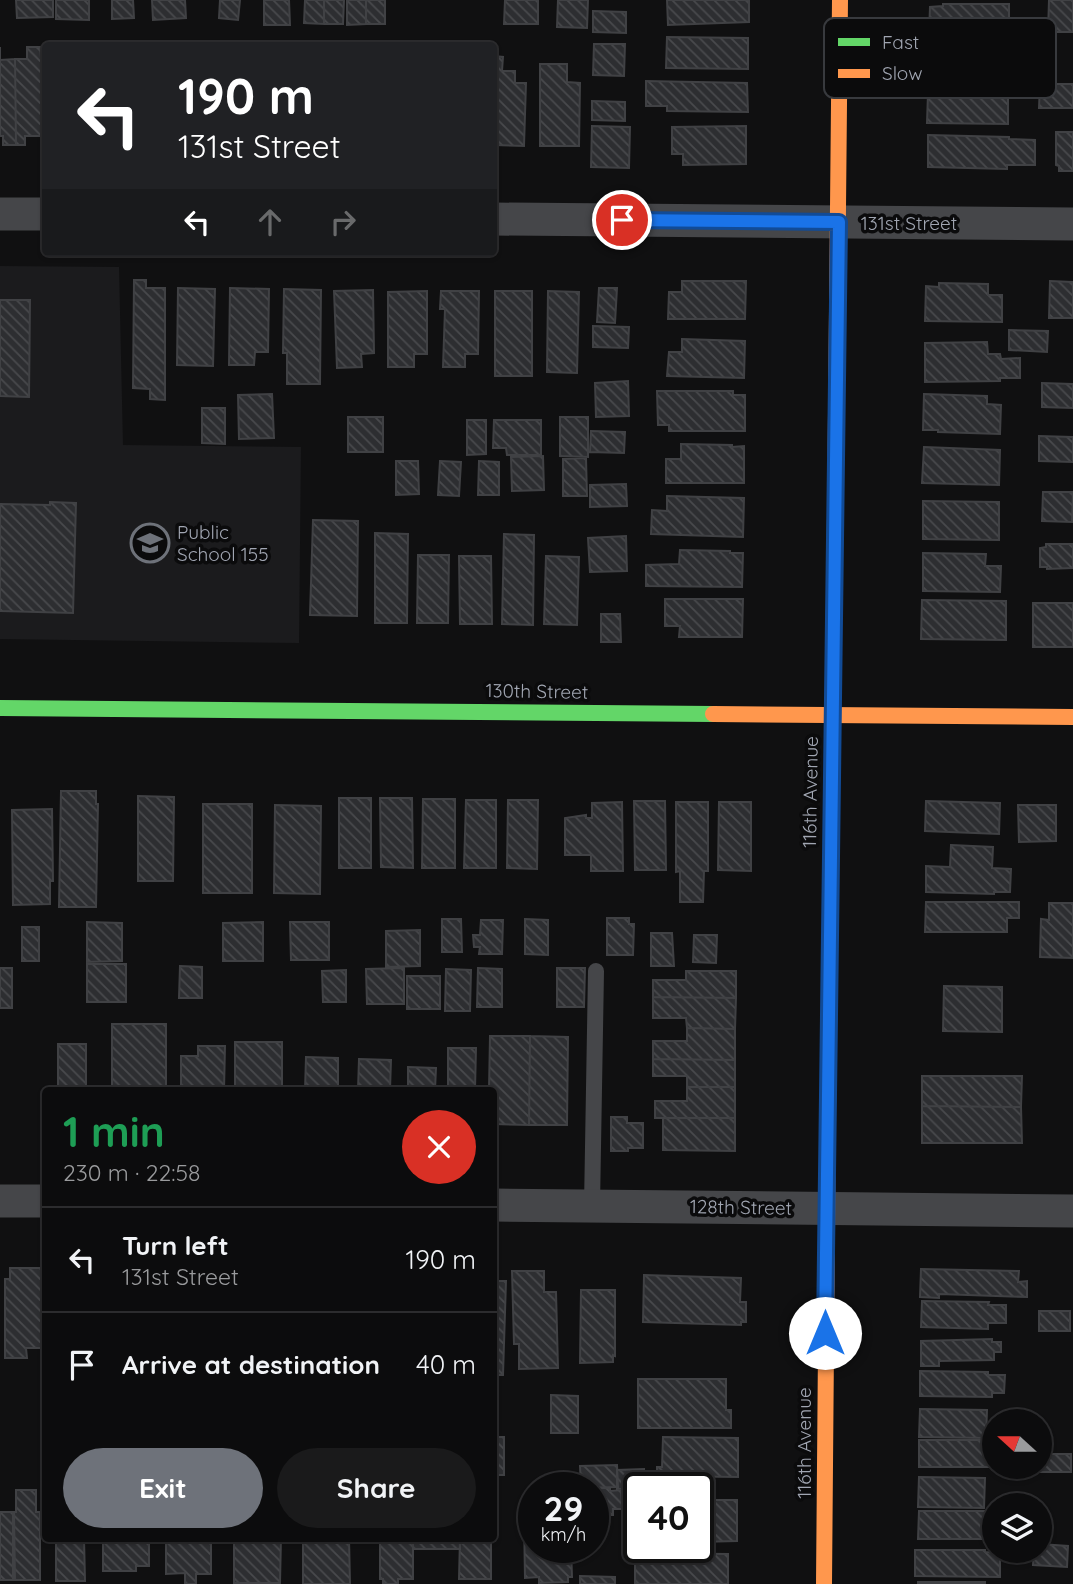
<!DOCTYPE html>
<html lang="en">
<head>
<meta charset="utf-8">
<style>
  :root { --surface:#0c0c0d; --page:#1a1a1b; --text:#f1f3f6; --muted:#9a9b9d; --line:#2c2c2e; --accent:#6e727a }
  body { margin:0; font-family:Quicksand,sans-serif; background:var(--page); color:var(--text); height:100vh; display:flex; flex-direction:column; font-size:26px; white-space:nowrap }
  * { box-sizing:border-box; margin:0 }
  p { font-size:23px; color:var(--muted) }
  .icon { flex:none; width:38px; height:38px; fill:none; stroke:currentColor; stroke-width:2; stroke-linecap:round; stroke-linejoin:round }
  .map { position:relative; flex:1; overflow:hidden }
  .panel { position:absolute; left:42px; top:1087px; width:455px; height:455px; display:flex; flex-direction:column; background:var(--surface); border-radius:7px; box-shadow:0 2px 5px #0004,0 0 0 2px var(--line) }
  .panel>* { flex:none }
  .banner { position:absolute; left:42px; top:42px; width:455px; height:214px; border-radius:7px; box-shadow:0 2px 5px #0004,0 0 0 2px var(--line); background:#202124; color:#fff; overflow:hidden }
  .needle { width:46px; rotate:291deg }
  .tools { position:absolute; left:982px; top:1409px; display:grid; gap:14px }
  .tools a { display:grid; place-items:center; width:70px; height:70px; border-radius:50%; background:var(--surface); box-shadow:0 2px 5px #0004,0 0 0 2px var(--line); font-size:35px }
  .speed { position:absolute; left:518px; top:1472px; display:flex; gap:14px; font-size:35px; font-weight:700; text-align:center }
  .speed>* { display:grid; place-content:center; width:91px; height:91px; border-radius:50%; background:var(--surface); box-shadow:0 2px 5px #0004,0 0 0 2px var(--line); line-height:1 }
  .speed small { font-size:18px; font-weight:400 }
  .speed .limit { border:4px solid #111; border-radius:10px; background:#fff; color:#111 }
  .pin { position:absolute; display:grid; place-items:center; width:60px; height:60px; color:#fff; margin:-30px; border:4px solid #fff; border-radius:50%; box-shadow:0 2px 7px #0007 }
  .me { position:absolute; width:77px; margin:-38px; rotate:0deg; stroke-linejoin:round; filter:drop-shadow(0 0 5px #0008) }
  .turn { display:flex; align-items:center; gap:24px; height:147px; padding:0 21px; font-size:32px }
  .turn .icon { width:91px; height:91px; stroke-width:2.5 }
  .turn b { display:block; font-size:49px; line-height:60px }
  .lanes { display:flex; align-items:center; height:66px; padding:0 21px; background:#0003; justify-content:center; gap:35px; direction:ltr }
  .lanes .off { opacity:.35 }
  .round { display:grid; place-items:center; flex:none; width:74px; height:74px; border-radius:37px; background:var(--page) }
  .headline { display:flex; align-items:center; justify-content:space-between; height:119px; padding:0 21px }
  h1 { font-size:42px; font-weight:700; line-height:52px; color:#1e9e55 }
  .button { display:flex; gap:14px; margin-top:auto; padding:14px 21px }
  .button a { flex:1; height:80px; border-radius:42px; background:var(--accent); color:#fff; font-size:28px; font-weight:700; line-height:80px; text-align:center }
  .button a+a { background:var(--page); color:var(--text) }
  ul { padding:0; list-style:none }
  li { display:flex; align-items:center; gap:21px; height:105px; padding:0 21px; border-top:2px solid var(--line) }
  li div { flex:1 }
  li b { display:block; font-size:26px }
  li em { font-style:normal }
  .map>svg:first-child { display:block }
  .built { fill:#1b1b1d }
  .building { fill:url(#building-back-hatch); stroke:#404144; stroke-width:2 }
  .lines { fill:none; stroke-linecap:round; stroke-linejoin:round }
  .lane { stroke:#454649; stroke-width:16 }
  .street { stroke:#454649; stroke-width:33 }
  .fast { stroke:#63d668; stroke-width:16 }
  .slow { stroke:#ff974d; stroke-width:16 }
  .route-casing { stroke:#114b97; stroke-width:18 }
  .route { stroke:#1a73e8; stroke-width:12 }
  .labels { text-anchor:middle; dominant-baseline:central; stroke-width:7; stroke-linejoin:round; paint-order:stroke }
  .street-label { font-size:19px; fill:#a1a6b2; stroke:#0b0b0c }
  .poi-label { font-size:19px; fill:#a1a6b2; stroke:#0b0b0c; text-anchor:start }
  .key { fill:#0b0b0c; stroke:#383a3e; stroke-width:2 }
  .key-label { font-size:19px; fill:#a1a6b2 }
</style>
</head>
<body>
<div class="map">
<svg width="1073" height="1584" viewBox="0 0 1073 1584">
  <defs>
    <pattern id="building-back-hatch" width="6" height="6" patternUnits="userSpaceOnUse" patternTransform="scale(1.75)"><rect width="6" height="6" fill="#2d2e31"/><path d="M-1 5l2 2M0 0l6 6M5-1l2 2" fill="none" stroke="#48494c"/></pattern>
  </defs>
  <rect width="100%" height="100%" fill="#101011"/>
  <path class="built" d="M0 266 119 267 123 445 301 447 299 643 0 639Z"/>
  <path class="building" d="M16 0H53V17L17 18Z
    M56 0H89V20L56 19Z
    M112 0H133L134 18 112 19Z
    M152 0H185L186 18 153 20Z
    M220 0H240L238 20 219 18Z
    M264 0H289L290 25H264Z
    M305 0H324V24L304 23Z
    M324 0H344L343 24H324Z
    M347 0H366V24L347 25Z
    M366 0H385V24H366Z
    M505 0H538V24H504Z
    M558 0H588L587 28 557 27Z
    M667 0H749V22L668 25Z
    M1049 0H1073V32H1048Z
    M943 4H1009V36L929 34 930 7 943 6Z
    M593 11 626 12V33L593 32Z
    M667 37 748 38V69L666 68Z
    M594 44H625L624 76 593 75Z
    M0 47V60L15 59 16 145H3V136H0Z
    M27 47H40L41 59H45V136H25V145H16L15 59H27Z
    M494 56 503 57 502 71H515V83H526L524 146 494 145Z
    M540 64H567V82L580 83 579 146H540Z
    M646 81 747 83 748 112 667 111V106H646Z
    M1040 84H1073V108H1039Z
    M928 93H1008V124L927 123Z
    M592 101 625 102V121L592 120Z
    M592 126 630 127 629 168 591 167Z
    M746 126V164L683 165V154H672V127Z
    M1056 132H1073V171H1059V166L1056 165Z
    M928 135 1009 137V139L1035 140V165H1007V169L928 167Z
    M134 280H146V288H165V400L150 399V389L133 388Z
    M682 281H746L745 319H668L669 292H682Z
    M1050 281 1073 282V318H1049Z
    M939 283 988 284V295H1002V322L925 321 926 286 939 287Z
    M178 288 215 289 213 366 177 365Z
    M230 288 269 289 268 352H255L254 365H229Z
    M599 288H617L615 323 597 322Z
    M284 289 321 290 320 384H287V353H283Z
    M373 290 374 353 361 354 362 367 337 368 334 291Z
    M427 291V354H414V367H388V292Z
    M441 291H479L478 354H465V367H443L445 309H440Z
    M495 291H532V376H495Z
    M548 291 579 292 577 373 547 372Z
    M0 300H30L29 397 0 396Z
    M593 326 629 327 628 348 593 347Z
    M1009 330 1048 331 1047 352 1009 350Z
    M682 339 745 341 744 378 667 376 669 352H682Z
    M987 342 988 354H1000L1001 359 1020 358V378H1000V381L925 382V343Z
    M628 381 629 416 596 417 595 383Z
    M1042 383 1073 384V408L1042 407Z
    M657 391H733V395H745V431H669V425H658Z
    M272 394 274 438 239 439 238 395Z
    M924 394 987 396V404L1001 405 1000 434 938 432V430H923Z
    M202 408H225V444L202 443Z
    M348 417H383V452H348Z
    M560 417H588V457L560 456Z
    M467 420H486V454L467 455Z
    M494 420H541V455H507L506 448H493Z
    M591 431 625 432 624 453 590 452Z
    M1039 436 1073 437V462L1039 461Z
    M681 444 732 445V447L744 446V483H666V459H681Z
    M924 447 1000 450 999 485 922 483Z
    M543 456 544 490 512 491 511 457Z
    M586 458 587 496H563V459Z
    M396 461H418L419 494 396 495Z
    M440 461 461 462 459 496 438 495Z
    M479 461 499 462V495H478Z
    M626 484 627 506 590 507V485Z
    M1043 492H1073L1072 522 1042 521Z
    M667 496 744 498 743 537 651 534 652 510 667 511Z
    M923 501 999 502V540L923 539Z
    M50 502 76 503 73 613 0 611V504L50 505Z
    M313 520 358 521 357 616 310 615Z
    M375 533 408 534 407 623H375Z
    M504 534 534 535 533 625 502 624Z
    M626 536 627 571 590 572 588 538Z
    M1046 544H1073V568L1047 569V567H1040V548L1046 547Z
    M680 550 730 551V553H743L742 587 646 586V565L679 564Z
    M923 553 986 554 985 566H1001L1000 592 923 591Z
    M418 555H449L448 623H417Z
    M459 556H491L492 624H460Z
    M546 556 579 557 577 625 544 624Z
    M665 599H743L742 637H679L680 626H665Z
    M922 600 1006 601V640L921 639Z
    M1033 603H1073V647H1033Z
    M601 614H620L621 642H601Z
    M61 791H96V804H98L96 907H59Z
    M138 796 174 797 173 881H138Z
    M339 798H371V868H339Z
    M380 798H412L413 868 381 867Z
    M423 799H455V868H422Z
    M466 800H496V868H464Z
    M508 800H538L537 869 507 868Z
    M634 801H665L666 870H635Z
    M926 801 1000 803 999 834 925 831Z
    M622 802 623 871H591V855H565V818L586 815V818H592V803Z
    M676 802H708V871H704L703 902H680V871L676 872Z
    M719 802H751V871L718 870Z
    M203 804H252V893H203Z
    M275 805 321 806 320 894 274 893Z
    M1018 805H1056V841L1019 842Z
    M52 809 53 881H50V904L13 905 12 810Z
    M951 845 993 847 992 868 1011 869 1010 892H994V894L926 892V866L950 867Z
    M926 902H1019V918H1007V932H925Z
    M1049 903H1073V958L1040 957 1041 919 1049 920Z
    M607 918H629V924H634L633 955H607Z
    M442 919H461L462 952H442Z
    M525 919 548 920V955L525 954Z
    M481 920H503L502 954H479L480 947H474L473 935H480Z
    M87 922 122 923V961L87 962Z
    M263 922V961H223V923Z
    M290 922H329V960H291Z
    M22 927H39V961H22Z
    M420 930V966L386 967V931Z
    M651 933H672L674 966H651Z
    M694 935H717L716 963 693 962Z
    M87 964H126V1002H87Z
    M180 966 202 967V998H179Z
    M0 968H12V1008H0Z
    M404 968V1004H367L366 969Z
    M478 968 502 969V1007H477Z
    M557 968H585L584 1007H557Z
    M446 969 471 970 470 1011H445Z
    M346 970V1002H323L322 971Z
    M686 971H736V998L653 997V980H686Z
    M407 976H440V1009H407Z
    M944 986 1002 987V1032L943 1031Z
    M653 997 736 998 735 1029 687 1028 686 1018H653Z
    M112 1024H166V1090H112Z
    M687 1028 735 1029V1060L653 1059V1041H687Z
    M490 1036H530L529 1125 494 1124V1090H489Z
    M530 1036 568 1037 567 1125H529Z
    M235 1042H282V1090H235Z
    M58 1044H86V1090H58Z
    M198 1046H225L224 1090H181V1056H198Z
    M448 1048H476L475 1090H448Z
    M306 1057 338 1058V1090H305Z
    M359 1059 391 1060 390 1090H358Z
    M653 1059 735 1060V1087H687V1076H653Z
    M408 1067 436 1068 435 1090H408Z
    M922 1076H1022L1021 1107 922 1106Z
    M687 1087H735V1118H655V1101H687Z
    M922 1106 1021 1107 1022 1143H922Z
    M611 1117H627V1123H643V1148H628V1151H611Z
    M663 1118H735V1151L663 1150Z
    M10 1268H44V1280H46V1348H26L27 1358H5V1279H10Z
    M921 1269 1019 1271 1018 1282 1027 1281V1297L939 1294V1298L920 1297Z
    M512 1271H544V1292H556L558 1368 519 1369V1344H514Z
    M644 1275 741 1278 740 1302H746V1322H741V1325L643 1322Z
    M494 1281H506L503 1375H494Z
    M581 1290H615V1356L613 1355V1362L580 1363Z
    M922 1301 989 1302 988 1305H1006V1323H988V1329L921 1327Z
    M1039 1311H1070V1331H1039Z
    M992 1339V1342H1001V1352H994V1360L939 1361V1366H921V1341Z
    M920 1371 988 1372V1375H1005L1004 1393H992V1397L920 1396Z
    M638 1379H726V1410H731V1428H638Z
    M551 1395 578 1396V1433H551Z
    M920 1409 987 1410 986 1438 919 1437Z
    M494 1437H504V1475H494Z
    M663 1437 738 1438V1477L657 1476V1467H662Z
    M919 1440H994V1466L995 1467H919Z
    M1040 1454H1071V1472H1039Z
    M617 1465 618 1487 581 1488 580 1466Z
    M644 1469V1472H650V1488L617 1489V1470Z
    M919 1477 985 1478 984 1508 918 1507Z
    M593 1488H610V1491L621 1490 622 1509H613V1515H596L597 1519H593Z
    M16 1490H36V1512H40V1580H15L14 1512H16Z
    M698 1500H737V1541L698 1542Z
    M919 1511H987L986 1539H918Z
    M0 1512H13V1580H0Z
    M524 1519H534V1547H571L572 1577H568V1582L539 1583V1577L525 1578Z
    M56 1538H84L85 1581H56Z
    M103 1538H149V1566H136V1571H103Z
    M166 1538H211V1574H196V1584H185V1573L166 1574Z
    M234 1538H281L280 1583H234Z
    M303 1538H349L350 1584H303Z
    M380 1538H413V1579H398V1584H383V1579H380Z
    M413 1538H460V1549H413Z
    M460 1538H491V1579H459Z
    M1040 1544 1068 1546 1067 1567 1033 1565 1034 1550H1040Z
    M915 1550H985V1552L1000 1553V1577L915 1576Z
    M635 1553 728 1554V1584H635Z
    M580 1576 615 1577V1584H580Z
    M918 1582H985V1584H918Z"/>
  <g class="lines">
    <path class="lane" d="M592 1206 596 971"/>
    <path class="street" d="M0 214H46
      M494 219 1073 224
      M0 1201H46
      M494 1205 1073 1211"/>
    <path class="fast" d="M0 708 713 714
      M828 1111 835 518"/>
    <path class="slow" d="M835 518 840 0
      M713 714 1073 717
      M824 1584 828 1111"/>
  </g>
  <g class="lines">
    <defs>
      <path id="route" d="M622 220 839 222 825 1333"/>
    </defs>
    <use href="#route" class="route-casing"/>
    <use href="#route" class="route"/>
  </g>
  <defs>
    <symbol id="school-ring" viewBox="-11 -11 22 22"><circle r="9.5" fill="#0b0b0c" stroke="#6e727a" stroke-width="1.5"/><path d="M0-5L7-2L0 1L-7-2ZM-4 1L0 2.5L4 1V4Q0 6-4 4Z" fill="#6e727a"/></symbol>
  </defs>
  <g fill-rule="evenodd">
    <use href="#school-ring" x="128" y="521" width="44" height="44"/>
  </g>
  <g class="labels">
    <g class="street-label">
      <text x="909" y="223">131st Street</text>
      <text transform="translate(537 691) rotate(1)">130th Street</text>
      <text transform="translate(810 792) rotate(-89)">116th Avenue</text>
      <text transform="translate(741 1207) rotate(1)">128th Street</text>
      <text transform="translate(804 1443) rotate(-90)">116th Avenue</text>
    </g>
    <g class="poi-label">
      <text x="177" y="532">Public<tspan x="177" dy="22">School 155</tspan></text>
    </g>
  </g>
  <rect x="824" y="18" width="232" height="80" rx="10" class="key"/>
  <rect x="838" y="38" width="32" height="8" fill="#63d668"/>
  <rect x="838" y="69" width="32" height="9" fill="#ff974d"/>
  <g class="key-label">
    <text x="882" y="49">Fast</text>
    <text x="882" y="80">Slow</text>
  </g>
</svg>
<div class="tools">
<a><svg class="needle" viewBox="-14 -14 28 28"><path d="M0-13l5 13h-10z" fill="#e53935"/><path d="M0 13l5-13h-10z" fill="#9a9b9d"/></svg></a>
<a><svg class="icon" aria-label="layers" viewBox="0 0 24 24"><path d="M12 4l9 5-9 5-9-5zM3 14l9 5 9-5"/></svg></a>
</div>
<div class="speed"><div>29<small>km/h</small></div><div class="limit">40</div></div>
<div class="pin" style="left:622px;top:220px;background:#d93025"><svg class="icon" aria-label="arrive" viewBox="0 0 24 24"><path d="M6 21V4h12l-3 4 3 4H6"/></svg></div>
<svg class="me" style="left:825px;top:1333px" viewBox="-20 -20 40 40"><circle r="19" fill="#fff"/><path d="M0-13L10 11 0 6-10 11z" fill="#1a73e8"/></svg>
<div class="banner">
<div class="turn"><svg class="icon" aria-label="left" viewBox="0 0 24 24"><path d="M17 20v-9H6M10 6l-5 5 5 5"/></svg><div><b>190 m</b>131st Street</div></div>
<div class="lanes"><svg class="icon" aria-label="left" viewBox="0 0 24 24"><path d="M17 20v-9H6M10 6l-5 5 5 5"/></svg><svg class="icon off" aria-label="ahead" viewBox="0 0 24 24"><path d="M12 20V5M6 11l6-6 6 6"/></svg><svg class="icon off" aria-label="right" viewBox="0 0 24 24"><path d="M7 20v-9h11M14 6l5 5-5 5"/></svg></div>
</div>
<section class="panel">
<div class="headline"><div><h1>1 min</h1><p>230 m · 22:58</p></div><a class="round" style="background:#d93025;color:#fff"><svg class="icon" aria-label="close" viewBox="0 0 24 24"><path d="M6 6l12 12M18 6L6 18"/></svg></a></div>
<ul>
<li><svg class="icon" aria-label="left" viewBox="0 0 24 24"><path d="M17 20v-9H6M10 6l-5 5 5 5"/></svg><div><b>Turn left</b><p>131st Street</p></div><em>190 m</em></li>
<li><svg class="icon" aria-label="arrive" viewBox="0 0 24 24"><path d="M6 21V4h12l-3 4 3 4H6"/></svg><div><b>Arrive at destination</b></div><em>40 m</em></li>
</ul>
<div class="button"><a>Exit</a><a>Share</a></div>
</section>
</div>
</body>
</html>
